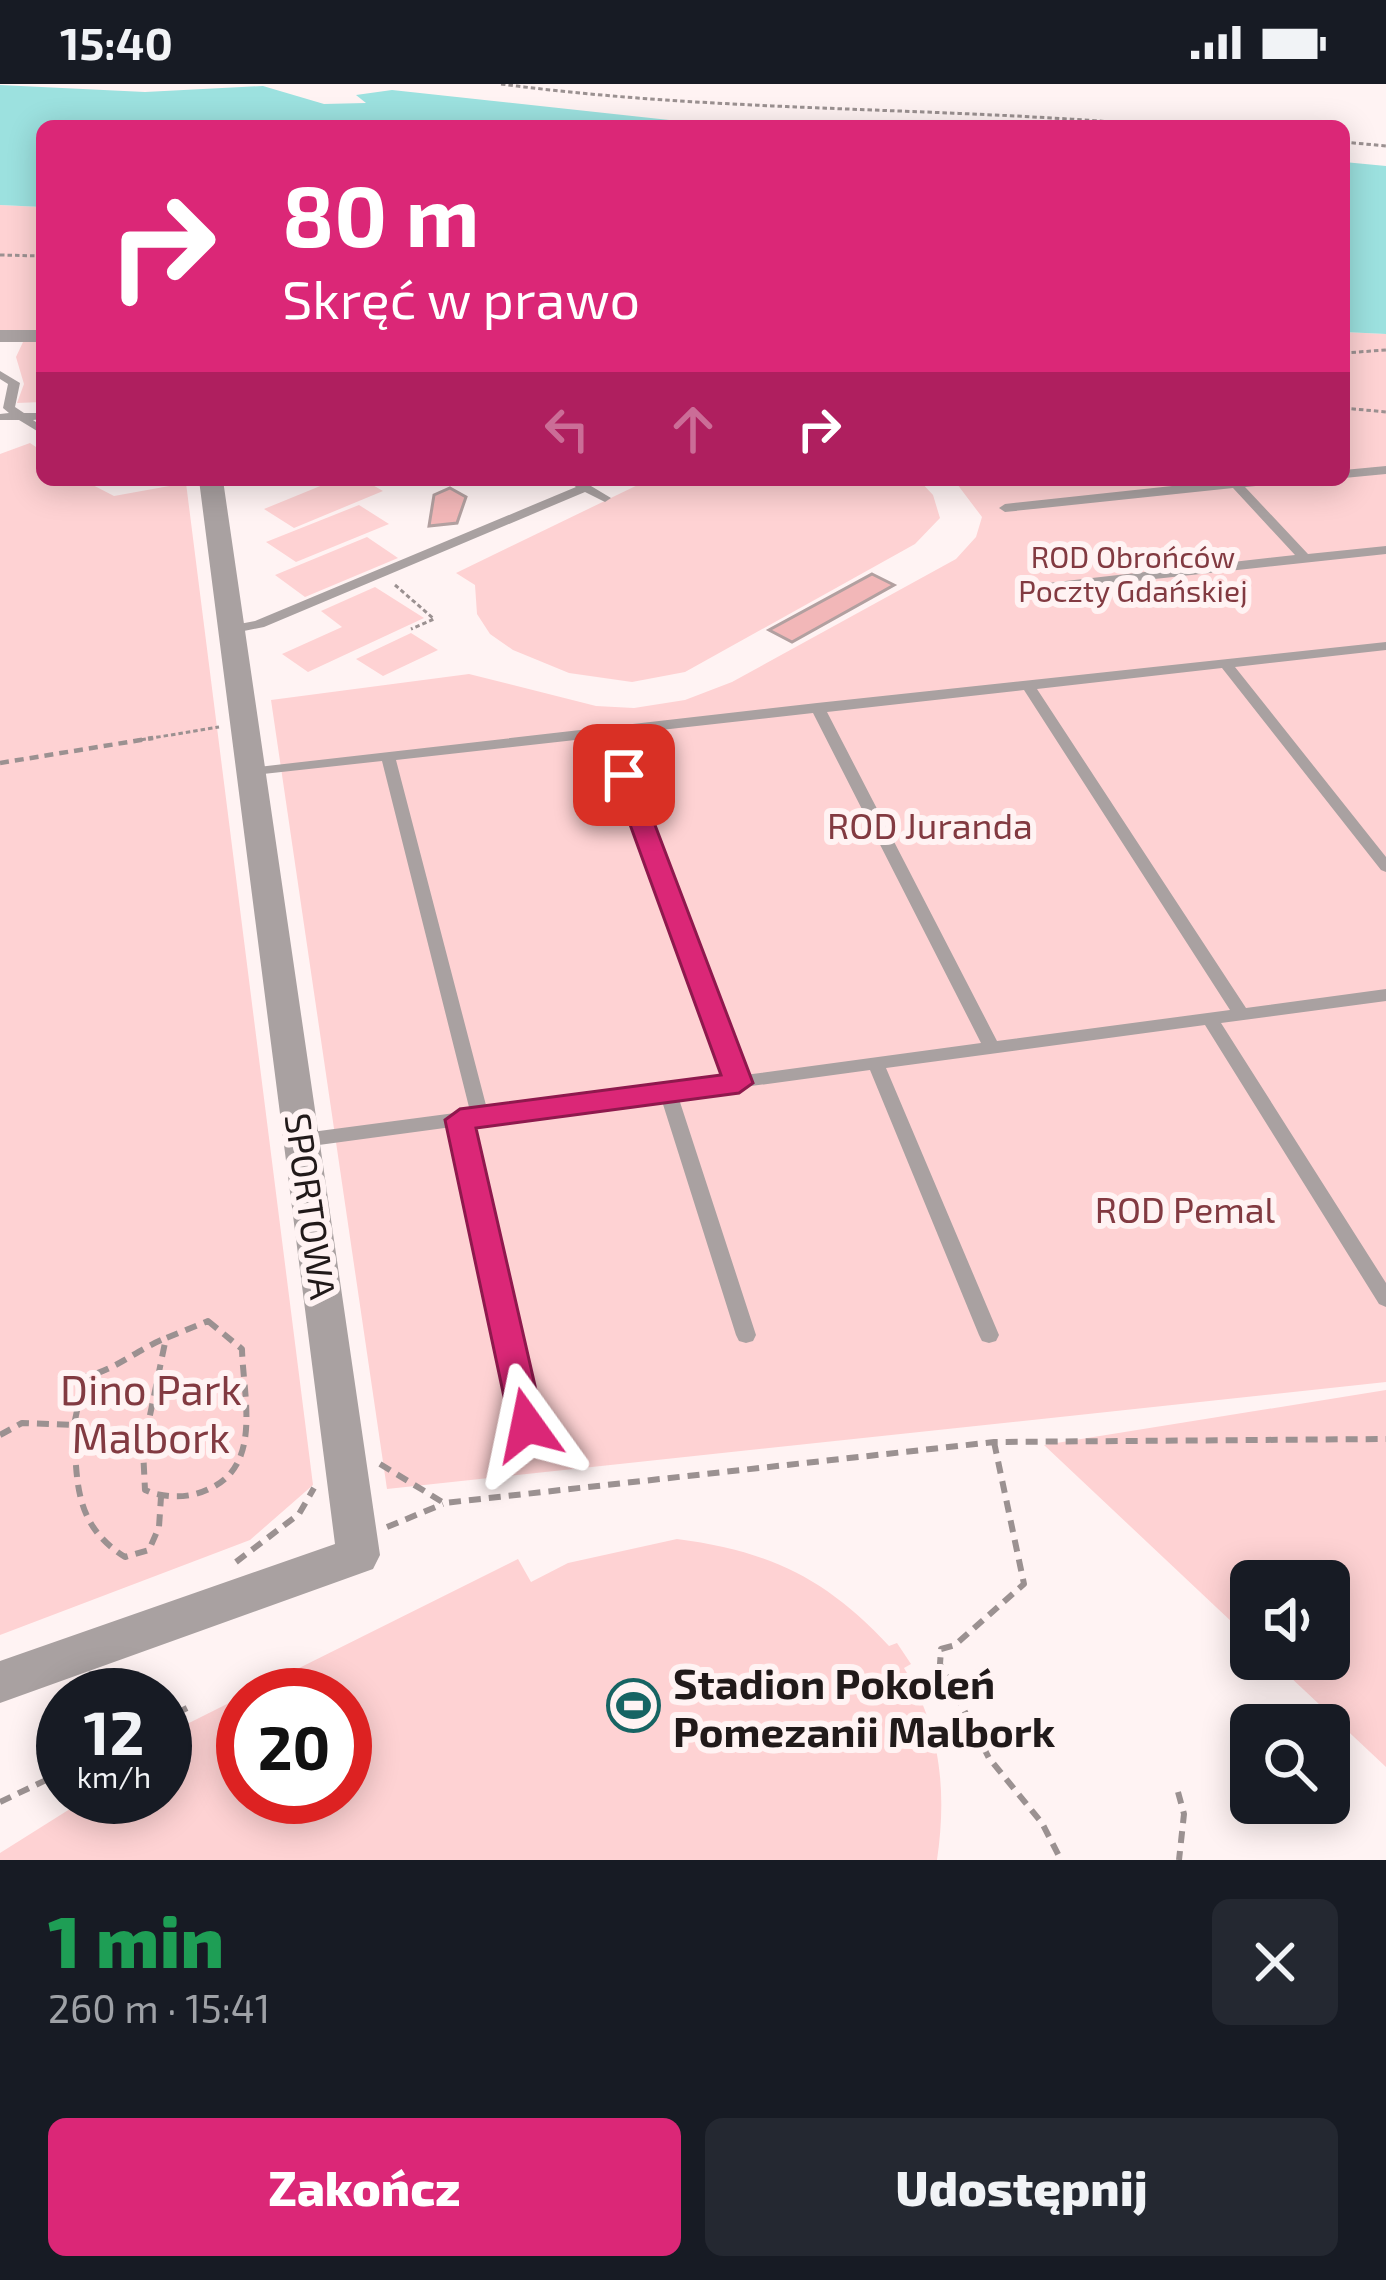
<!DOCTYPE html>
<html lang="pl">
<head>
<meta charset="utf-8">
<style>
  :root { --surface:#171b24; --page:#242831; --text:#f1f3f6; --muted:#9ea1a6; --accent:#db2777 }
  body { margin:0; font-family:"Exo 2",sans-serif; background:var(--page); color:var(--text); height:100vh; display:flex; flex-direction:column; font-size:45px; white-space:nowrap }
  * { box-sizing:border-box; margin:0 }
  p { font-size:39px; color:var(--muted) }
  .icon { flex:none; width:66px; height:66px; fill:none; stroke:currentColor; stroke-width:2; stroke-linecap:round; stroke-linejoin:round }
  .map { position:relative; height:1776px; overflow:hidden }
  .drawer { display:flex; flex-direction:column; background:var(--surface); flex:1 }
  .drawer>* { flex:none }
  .guide { position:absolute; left:36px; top:36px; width:1314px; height:366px; border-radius:18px; box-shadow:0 6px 30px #0003; background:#db2777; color:#fff; overflow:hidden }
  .buttons { position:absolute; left:1230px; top:1476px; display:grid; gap:24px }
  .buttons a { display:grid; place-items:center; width:120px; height:120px; border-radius:18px; background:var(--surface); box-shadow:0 6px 30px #0003; font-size:60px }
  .speed { position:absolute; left:36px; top:1584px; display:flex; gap:24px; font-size:60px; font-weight:700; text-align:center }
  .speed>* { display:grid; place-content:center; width:156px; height:156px; border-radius:50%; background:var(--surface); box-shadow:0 6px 30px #0003; line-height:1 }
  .speed small { font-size:30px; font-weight:400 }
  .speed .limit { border:18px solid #d22; background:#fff; color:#111 }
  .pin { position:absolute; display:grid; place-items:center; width:102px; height:102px; color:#fff; margin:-51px; border-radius:24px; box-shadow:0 6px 18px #0006 }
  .me { position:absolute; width:132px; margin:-66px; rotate:348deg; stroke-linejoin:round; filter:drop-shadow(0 0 9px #0008) }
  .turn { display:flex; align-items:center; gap:42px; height:252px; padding:0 48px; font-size:54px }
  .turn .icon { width:156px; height:156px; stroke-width:2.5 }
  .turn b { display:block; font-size:84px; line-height:102px }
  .lanes { display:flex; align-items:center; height:114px; padding:0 48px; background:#0003; justify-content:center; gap:60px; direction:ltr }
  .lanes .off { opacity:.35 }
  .round { display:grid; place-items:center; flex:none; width:126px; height:126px; border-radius:18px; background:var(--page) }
  .head { display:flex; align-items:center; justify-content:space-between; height:204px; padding:0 48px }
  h1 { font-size:72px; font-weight:800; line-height:90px; color:#1e9e55 }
  .action { display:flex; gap:24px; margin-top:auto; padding:24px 48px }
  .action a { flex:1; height:138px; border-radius:18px; background:var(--accent); color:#fff; font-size:48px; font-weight:800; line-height:138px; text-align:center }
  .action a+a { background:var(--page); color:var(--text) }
  .status { display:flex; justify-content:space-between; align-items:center; height:84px; padding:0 60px; background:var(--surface); direction:ltr }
  .status svg { height:33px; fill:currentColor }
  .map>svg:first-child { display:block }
  .green { fill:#fed2d3 }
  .water { fill:#9ce1df }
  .building { fill:#f2b7b8; stroke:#b2a0a0; stroke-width:3 }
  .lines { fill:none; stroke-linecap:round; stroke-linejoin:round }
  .path-far2 { stroke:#9b9191; stroke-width:3; stroke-dasharray:4.5 3; stroke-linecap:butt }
  .path-far1 { stroke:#9b9191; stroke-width:4.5; stroke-dasharray:9 6; stroke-linecap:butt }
  .path { stroke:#9b9191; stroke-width:6; stroke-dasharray:12 8; stroke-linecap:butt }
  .service { fill:#a9a1a1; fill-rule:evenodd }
  .minor { fill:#a9a1a1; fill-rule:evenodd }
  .route { fill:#db2777; stroke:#8e194d; stroke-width:3 }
  .labels { text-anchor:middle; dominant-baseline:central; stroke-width:12; stroke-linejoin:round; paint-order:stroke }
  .far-park-label { font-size:30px; fill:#823a41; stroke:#fff3f3 }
  .park-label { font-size:36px; fill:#823a41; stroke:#fff3f3 }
  .street-label { font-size:36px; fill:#211a1a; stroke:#fff3f3 }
  .near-park-label { font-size:42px; fill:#823a41; stroke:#fff3f3 }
  .near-poi-label { font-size:42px; font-weight:bold; fill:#211a1a; stroke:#fff3f3; text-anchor:start }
</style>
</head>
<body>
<div class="status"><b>15:40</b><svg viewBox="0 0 49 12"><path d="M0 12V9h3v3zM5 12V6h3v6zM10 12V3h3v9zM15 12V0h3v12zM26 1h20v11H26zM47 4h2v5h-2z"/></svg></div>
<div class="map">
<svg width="1386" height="1776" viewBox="0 0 1386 1776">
  <rect width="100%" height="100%" fill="#fff3f3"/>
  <path class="green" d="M0 121 42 123V252H0Z
    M1344 248 1386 250V1298L387 1405 271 616 469 590 596 622 634 624 685 616 732 598 956 475 976 453 982 433 954 396H1344Z
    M23 258H42V318L17 319 24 300 16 273Z
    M30 359 42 367V396H83L114 412 186 399 313 1401 250 1456 0 1551V370Z
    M335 396H364L383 407 294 444 264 425Z
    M648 396H919L933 411 940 434 915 460 685 588 632 598 569 589 513 566 490 550 477 530 475 501 456 489Z
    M359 421 389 440 296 478 266 458Z
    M367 453 398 474 305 513 275 491Z
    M375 503 424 534 308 588 282 570 342 543 321 527Z
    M411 549 438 566 383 592 356 575Z
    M1386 1306V1683L1271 1575H1329V1497H1251V1556L1044 1361Z
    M677 1455C769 1467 826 1494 889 1562L897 1559 911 1580 904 1584C941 1643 947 1709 937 1776H0V1769L89 1713H165V1651L243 1612V1713H345V1611H245L518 1475 531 1498 568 1479Z"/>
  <path class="water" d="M0 1 145 8 263 2 324 20 366 19 356 11 392 6 706 40 907 42H42V123L0 121Z
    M1344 78 1386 82V250L1344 248Z"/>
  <path class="building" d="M450 404 466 413 457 439 429 442 434 411Z
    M872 490 894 501 792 558 769 546Z"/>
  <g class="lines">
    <path class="path-far2" d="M501 0C719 29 942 22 1161 42
      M1344 58 1386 62
      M0 171 42 172
      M1344 269 1386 266
      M1344 324 1386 328
      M395 501 434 535 411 545
      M134 657 219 643"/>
    <path class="path-far1" d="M0 679 153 654"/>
    <path class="path" d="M208 1237 242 1265C243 1312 263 1381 209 1405 190 1414 172 1414 152 1409L145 1406 143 1365 166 1254Z
      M74 1341C77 1397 73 1440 125 1473L149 1466 159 1443 161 1413
      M0 1351 22 1339 74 1341 84 1293C116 1286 136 1266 166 1254
      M994 1358 1024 1500 955 1561 941 1565 940 1580 989 1674 1042 1739 1061 1776
      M380 1380 444 1419 994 1358 1386 1355
      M387 1443 443 1420
      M236 1478 299 1430 314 1404
      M165 1635 187 1624
      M1178 1708 1184 1730 1179 1776
      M0 1718 63 1688"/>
    <path class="service" d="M0 287 20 299 15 323 24 329H42V335L33 336 42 342V350L19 336H0V330L9 329 3 324 8 300 0 295Z
      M1386 382V390L1344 394V386Z
      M113 396H161C150 402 124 402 113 396Z
      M566 396H581L611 414 605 418 585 408 264 543 234 549 227 545 229 542 255 537 576 403Z
      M1228 396H1285L1279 400 1245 403 1308 470 1386 462V470L1053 506 1047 502 1048 499 1295 471 1233 404 1005 428 999 424 1005 420Z
      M1386 558V566L1235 583 1386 773V788L1381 786 1222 584 1037 605 1246 924 1386 905V917L1221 939 1386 1199V1223L1379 1220 1205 941 886 984 999 1251 996 1257 989 1259 982 1257 979 1251 870 986 678 1012 756 1251 753 1257 746 1259 739 1257 736 1251 661 1014 470 1040 537 1341 534 1347 527 1350 520 1347 517 1341 452 1043 304 1063 298 1061 295 1056 298 1051 304 1049 470 1027 382 677 254 691 249 690 247 687 249 684 817 619ZM1024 606 1230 926 997 957 827 628ZM813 629 981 959 745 991 616 651ZM602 653 728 993 487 1025 396 676Z"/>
    <path class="minor" d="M0 246H42V258H0Z
      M199 396H223L380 1471 373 1485 0 1619V1577L335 1460Z"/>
  </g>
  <path class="route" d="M624 684 636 691 753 999 739 1009 476 1044 544 1341 539 1351H515L510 1341 445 1036 460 1025 721 991 612 691Z"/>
  <defs>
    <symbol id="stadium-ring" viewBox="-11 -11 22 22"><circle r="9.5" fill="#fff3f3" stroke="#166463" stroke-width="1.5"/><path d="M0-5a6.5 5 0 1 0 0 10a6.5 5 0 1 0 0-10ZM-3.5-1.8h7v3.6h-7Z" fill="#166463"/></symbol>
  </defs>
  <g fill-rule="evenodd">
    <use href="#stadium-ring" x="604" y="1592" width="59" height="59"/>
  </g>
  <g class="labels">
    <g class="far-park-label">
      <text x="1133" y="472">ROD Obrońców<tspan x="1133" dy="34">Poczty Gdańskiej</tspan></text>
    </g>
    <g class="park-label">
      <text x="930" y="740">ROD Juranda</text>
      <text x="1185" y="1124">ROD Pemal</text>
    </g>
    <g class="street-label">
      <text transform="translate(312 1122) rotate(82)">SPORTOWA</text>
    </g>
    <g class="near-park-label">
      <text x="151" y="1304">Dino Park<tspan x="151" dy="48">Malbork</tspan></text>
    </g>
    <g class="near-poi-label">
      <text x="673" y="1598">Stadion Pokoleń<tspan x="673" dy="48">Pomezanii Malbork</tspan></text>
    </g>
  </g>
</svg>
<div class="buttons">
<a><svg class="icon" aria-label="sound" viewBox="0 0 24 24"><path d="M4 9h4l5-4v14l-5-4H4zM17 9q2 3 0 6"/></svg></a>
<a><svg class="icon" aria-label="search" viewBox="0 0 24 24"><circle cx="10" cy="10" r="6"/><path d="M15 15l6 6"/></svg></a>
</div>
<div class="speed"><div>12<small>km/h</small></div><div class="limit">20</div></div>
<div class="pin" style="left:624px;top:691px;background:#d93025"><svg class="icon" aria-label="arrive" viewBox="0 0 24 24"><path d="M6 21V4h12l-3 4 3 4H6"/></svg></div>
<svg class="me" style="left:527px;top:1341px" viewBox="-20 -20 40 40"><path d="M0-17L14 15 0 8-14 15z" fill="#db2777" stroke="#fff" stroke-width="4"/></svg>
<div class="guide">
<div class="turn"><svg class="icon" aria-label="right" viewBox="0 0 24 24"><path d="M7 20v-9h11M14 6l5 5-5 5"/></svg><div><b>80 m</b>Skręć w prawo</div></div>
<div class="lanes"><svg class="icon off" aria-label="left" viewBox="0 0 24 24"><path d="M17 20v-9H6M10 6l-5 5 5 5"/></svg><svg class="icon off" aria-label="ahead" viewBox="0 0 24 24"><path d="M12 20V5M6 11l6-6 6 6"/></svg><svg class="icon" aria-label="right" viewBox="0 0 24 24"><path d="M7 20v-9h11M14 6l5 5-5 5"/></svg></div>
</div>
</div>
<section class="drawer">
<div class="head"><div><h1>1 min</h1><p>260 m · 15:41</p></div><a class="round"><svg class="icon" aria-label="close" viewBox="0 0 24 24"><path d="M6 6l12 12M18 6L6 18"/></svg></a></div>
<div class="action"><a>Zakończ</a><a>Udostępnij</a></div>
</section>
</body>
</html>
